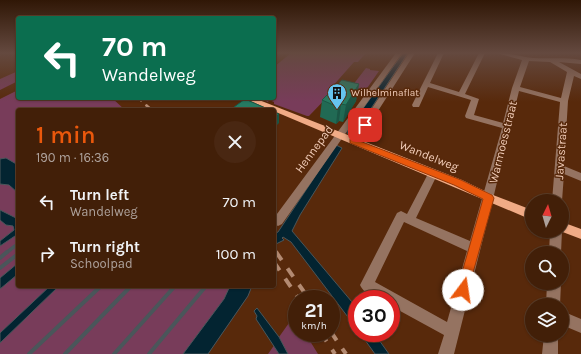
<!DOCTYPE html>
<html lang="en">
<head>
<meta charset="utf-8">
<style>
  :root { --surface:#421f08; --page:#492712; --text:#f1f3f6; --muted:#aea29c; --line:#5a3d29; --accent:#ea580c }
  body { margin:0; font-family:Karla,sans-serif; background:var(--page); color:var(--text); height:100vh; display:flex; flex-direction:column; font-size:15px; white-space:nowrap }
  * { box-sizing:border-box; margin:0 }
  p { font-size:13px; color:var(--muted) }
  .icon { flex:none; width:22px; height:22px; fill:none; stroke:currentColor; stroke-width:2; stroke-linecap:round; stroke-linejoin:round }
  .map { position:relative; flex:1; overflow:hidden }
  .panel { position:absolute; left:16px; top:108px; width:260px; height:180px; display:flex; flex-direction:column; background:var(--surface); border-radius:4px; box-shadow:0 1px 3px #0004,0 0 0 1px var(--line) }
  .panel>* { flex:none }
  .hud { position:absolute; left:16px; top:16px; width:260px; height:84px; border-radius:4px; box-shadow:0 1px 3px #0004,0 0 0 1px var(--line); background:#0b6e4f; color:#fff; overflow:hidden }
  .needle { width:26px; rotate:5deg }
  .tools { position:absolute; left:525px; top:194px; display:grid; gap:8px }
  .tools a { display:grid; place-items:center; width:44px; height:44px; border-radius:50%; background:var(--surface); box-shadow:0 1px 3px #0004,0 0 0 1px var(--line); font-size:20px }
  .speed { position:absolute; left:288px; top:290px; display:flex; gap:8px; font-size:20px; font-weight:700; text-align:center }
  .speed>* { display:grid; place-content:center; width:52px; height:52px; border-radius:50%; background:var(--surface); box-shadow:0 1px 3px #0004,0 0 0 1px var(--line); line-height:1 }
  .speed small { font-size:10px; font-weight:400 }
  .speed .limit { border:6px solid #d22; background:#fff; color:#111 }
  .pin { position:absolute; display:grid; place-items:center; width:34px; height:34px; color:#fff; margin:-17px; border-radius:8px; box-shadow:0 2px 6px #0006 }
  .me { position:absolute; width:44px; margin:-22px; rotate:14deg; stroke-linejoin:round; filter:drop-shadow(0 0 3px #0008) }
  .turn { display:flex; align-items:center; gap:14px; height:84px; padding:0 20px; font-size:18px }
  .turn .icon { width:52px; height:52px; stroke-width:2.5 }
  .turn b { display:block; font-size:28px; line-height:34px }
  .round { display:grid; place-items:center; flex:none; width:42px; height:42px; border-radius:21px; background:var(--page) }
  .head { display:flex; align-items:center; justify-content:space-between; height:68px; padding:0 20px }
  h1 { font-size:24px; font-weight:600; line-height:30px; color:var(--accent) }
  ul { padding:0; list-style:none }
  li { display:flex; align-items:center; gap:12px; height:52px; padding:0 20px }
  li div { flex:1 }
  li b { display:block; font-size:15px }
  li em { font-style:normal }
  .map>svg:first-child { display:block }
  .green { fill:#783c5a }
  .water { fill:#032431; stroke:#4a565a }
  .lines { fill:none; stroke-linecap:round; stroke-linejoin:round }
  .stream-far1 { stroke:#4a565a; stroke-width:3.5 }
  .stream { stroke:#4a565a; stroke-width:4 }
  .minor { fill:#957361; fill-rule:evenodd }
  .major { fill:#f0ab86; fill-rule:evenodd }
  .rail-far3 { stroke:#b38a72; stroke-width:2; stroke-dasharray:5 5; stroke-linecap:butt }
  .rail-far2 { stroke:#b38a72; stroke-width:2.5; stroke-dasharray:6 6; stroke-linecap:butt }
  .rail-far1 { stroke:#b38a72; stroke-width:3.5; stroke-dasharray:8 8; stroke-linecap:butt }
  .rail { stroke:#b38a72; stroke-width:4; stroke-dasharray:10 10; stroke-linecap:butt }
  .wall { fill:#216a54 }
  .shaded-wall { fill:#1b5645 }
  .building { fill:#267b62; stroke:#1b5645 }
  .route { fill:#ea580c; stroke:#983908 }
  .labels { text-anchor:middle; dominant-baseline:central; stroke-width:3; stroke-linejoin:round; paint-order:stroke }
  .far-poi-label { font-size:10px; fill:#f1ccb8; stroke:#58290b; text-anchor:start }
  .street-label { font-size:12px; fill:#f1ccb8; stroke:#58290b }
</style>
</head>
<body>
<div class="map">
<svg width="581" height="354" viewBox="0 0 581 354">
  <rect width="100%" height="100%" fill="#58290b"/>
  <path class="green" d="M291 53H366L358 62H354L331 88 335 89 309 116H307L274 104V102L269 100 268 102 259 98H274V67Z
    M366 68 370 69V70L379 71 363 94 354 89 349 90Z
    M18 71V81L0 90V79Z
    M18 90V98H112L125 110H18V286H252L248 296 208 354H0V99Z
    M296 313 297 333H305L318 354H268L275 344 281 341 279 337Z"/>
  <path class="water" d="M403 53H408L356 131 351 135 347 133 349 128Z
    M336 145 342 148 300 215 292 231 352 302 351 310 357 316V329L291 242 283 237 282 238 284 240 276 244 274 249V234L278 232Z
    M6 158 18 165V193L9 185 0 184V159Z
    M0 210 18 219V234L0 246V241L14 230 13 226 6 225 0 220Z
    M18 263V274L0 289V278Z
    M50 286H59L0 343V333Z
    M230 286H252L248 296 208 354H183L224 299Z
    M257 308 279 337 288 354H279L256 319 257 316 254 311Z
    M360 333H374L389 354H375Z"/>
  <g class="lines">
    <path class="stream-far1" d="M6 253 15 246"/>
    <path class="stream" d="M0 258 7 252
      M0 268 18 254
      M29 354 101 286
      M65 354 131 286
      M114 354 175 286
      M149 354 206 286"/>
    <path class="minor" d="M396 53H402L282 224 278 226 274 224V218Z
      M409 53H415L362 136 355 143H349L348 141 356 132Z
      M438 53H444L430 83 459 92 479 53H485L465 94 479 99 474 115 503 123 512 88 522 60 500 54 499 53C511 53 522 57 533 58 549 59 565 57 581 60V64L559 62 581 74V79L574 76 568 101 564 166 581 173V181L564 174 562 201H552L560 102 519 91 492 203 454 354H438L444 335 391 306V299C380 299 365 296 360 285L397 213 401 211 407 214 430 170H436L438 173 416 218 470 241 502 128 466 118 465 116 471 100 428 87 419 107H413L412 105ZM529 61 550 62 567 72 561 98 520 87ZM404 222 467 251 447 322 375 282Z
      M550 231H562L561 253H549Z
      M547 283H561L560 305H546Z
      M562 311 581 319V333L562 325Z
      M544 335H558V354H542Z"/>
    <path class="major" d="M243 98H254L462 180 493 195 532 210V220Z
      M562 222 581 229V239L560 231H562Z"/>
    <path class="rail-far3" d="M138 98 147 106"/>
    <path class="rail-far2" d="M146 105 152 110"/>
    <path class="rail-far1" d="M274 249 277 253"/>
    <path class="rail" d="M276 252 309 299
      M274 262 299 299
      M331 332 346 354
      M321 333 335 354"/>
  </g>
  <path class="wall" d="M359 84 356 101 343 122 339 121 336 124 320 117 322 100Z"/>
  <path class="shaded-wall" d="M359 84 356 101 343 122 346 105Z
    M341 104 339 121 336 124 338 107Z
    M279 114V123L274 128V118Z"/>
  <path class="building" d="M342 80 359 84 346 105 341 104 338 107 322 100Z
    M245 99 270 110H230Z
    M274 112 279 114 274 118Z"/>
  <linearGradient id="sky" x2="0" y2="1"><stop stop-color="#301706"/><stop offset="0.52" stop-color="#64493f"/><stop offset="1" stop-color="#64493f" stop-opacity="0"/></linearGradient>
  <rect width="581" height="102" fill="url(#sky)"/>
  <path class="route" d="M365 122 369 125 357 140 461 180 492 195 494 198 467 294 463 296 459 294 457 290 483 199 454 185 350 143V139L362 123Z"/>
  <defs>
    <symbol id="building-pin" viewBox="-11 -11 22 30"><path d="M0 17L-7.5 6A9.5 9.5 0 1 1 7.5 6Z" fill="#66c4ef" stroke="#58290b"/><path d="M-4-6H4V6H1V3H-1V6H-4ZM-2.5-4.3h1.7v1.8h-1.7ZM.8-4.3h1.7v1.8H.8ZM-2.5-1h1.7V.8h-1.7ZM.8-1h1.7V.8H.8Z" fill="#111"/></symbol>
  </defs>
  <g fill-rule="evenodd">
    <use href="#building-pin" x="326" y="82" width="22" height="30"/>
  </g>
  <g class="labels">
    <g class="far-poi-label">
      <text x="351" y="93">Wilhelminaflat</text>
    </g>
    <g class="street-label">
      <text transform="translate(503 142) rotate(-76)">Warmoesstraat</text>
      <text transform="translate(314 149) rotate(-54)">Hennepad</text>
      <text transform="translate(561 151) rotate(-86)">Javastraat</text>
      <text transform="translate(429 156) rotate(22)">Wandelweg</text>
    </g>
  </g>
</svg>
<div class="tools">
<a><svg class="needle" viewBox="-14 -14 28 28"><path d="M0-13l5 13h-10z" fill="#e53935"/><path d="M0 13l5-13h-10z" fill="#aea29c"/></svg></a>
<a><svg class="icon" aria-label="search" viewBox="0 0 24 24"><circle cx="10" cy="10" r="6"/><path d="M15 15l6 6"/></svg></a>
<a><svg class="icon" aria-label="layers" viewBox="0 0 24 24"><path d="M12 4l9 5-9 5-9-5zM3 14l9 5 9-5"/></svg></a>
</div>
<div class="speed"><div>21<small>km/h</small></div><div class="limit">30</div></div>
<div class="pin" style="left:365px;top:125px;background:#d93025"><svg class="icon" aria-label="arrive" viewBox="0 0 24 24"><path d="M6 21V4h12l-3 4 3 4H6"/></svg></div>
<svg class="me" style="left:463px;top:290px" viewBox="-20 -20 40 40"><circle r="19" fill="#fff"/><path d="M0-13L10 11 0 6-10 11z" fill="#ea580c"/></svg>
<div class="hud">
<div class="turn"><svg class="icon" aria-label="left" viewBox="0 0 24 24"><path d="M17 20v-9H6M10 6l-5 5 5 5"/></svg><div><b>70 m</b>Wandelweg</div></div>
</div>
<section class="panel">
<div class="head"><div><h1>1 min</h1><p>190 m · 16:36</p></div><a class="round"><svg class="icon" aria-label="close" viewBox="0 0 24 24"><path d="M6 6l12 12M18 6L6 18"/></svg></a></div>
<ul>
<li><svg class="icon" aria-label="left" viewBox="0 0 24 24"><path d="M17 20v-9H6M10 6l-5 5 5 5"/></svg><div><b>Turn left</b><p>Wandelweg</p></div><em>70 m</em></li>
<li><svg class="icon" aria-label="right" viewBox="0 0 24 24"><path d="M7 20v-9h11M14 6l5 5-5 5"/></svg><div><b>Turn right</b><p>Schoolpad</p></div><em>100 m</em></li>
</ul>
</section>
</div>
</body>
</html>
